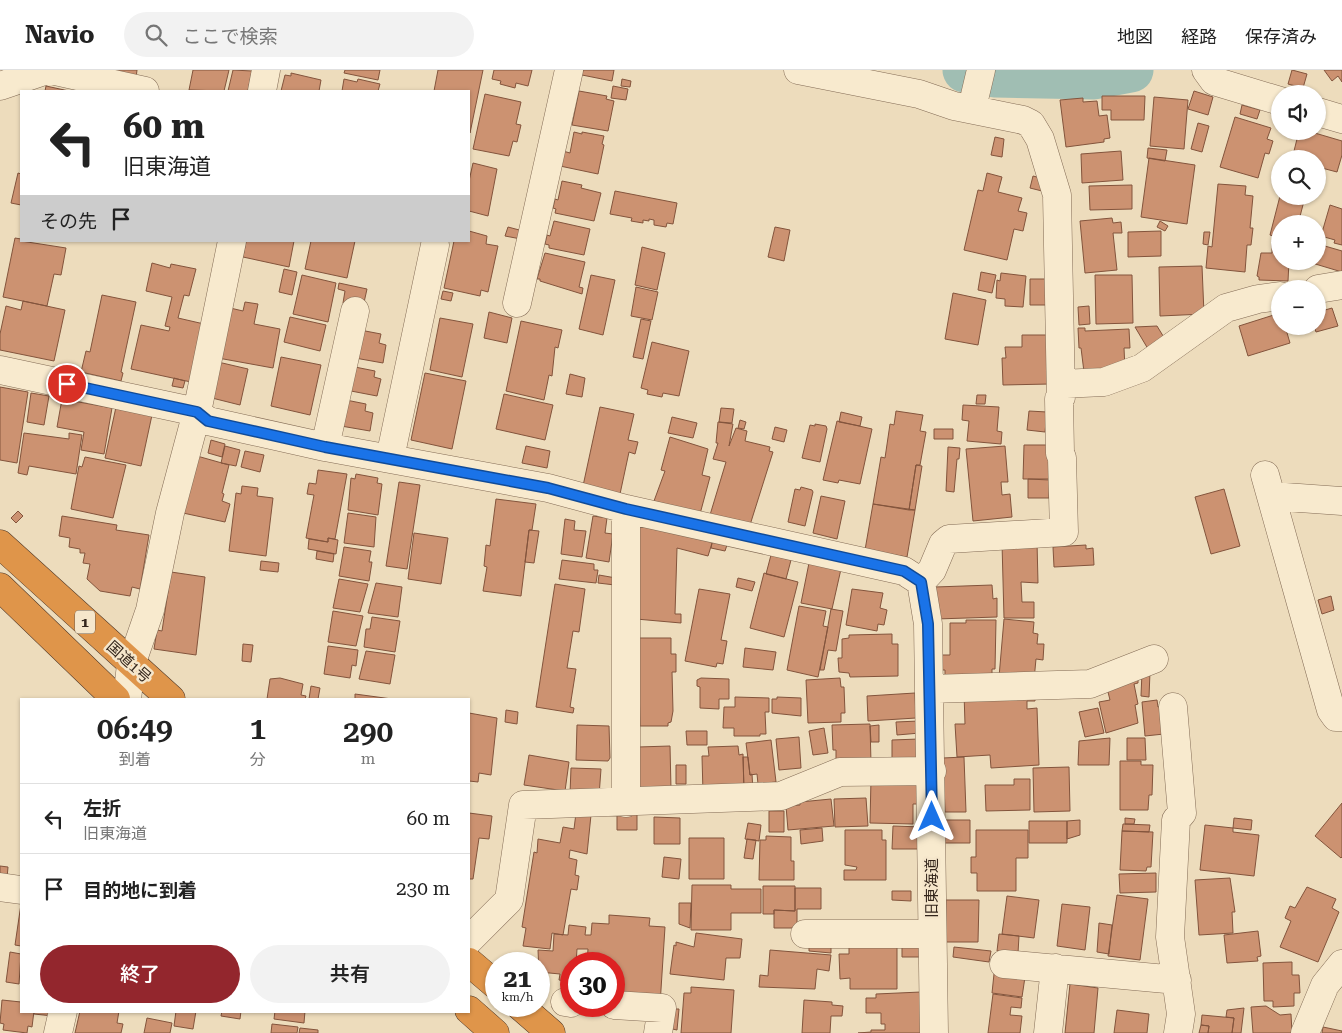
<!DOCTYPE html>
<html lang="ja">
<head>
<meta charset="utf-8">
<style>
  :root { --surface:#fff; --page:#f2f2f2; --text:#222; --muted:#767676; --line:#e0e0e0; --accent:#93262d }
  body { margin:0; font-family:"Roboto Serif","Noto Sans JP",serif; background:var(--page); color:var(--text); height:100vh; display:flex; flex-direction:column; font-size:19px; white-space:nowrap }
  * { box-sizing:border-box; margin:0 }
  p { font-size:16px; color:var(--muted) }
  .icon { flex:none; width:28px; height:28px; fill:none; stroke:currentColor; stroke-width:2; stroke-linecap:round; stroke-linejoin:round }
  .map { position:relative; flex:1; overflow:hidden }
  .drawer { position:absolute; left:20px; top:628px; width:450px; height:315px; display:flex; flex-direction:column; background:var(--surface); border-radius:0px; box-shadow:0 1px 4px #0004 }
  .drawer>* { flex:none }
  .guide { position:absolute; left:20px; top:20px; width:450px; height:152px; border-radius:0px; box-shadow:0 1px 4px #0004; background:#fff; color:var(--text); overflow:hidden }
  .tools { position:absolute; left:1271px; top:15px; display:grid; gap:10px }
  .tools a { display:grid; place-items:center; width:55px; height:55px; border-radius:50%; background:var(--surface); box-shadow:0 1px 4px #0004; font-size:25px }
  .speed { position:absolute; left:485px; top:882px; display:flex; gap:10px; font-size:25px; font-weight:700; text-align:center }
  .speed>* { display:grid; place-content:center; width:65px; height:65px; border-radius:50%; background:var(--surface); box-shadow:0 1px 4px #0004; line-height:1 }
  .speed small { font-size:12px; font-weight:400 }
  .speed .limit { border:8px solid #d22; background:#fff; color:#111 }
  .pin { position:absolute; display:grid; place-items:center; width:42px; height:42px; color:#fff; margin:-21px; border:2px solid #fff; border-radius:50%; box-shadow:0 1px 5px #0007 }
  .me { position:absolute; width:55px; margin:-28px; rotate:0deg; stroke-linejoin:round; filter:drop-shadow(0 0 4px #0008) }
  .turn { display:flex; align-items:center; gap:18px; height:105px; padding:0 20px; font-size:22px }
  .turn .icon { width:65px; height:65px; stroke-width:2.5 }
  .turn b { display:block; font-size:35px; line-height:42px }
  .then { display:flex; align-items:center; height:48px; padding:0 20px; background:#0003; gap:10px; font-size:19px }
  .eta { display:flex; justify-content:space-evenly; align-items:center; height:85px; text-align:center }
  .eta b { font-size:30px; font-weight:600; line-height:35px }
  .button { display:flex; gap:10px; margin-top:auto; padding:10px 20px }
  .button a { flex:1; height:58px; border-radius:30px; background:var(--accent); color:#fff; font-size:20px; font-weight:600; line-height:58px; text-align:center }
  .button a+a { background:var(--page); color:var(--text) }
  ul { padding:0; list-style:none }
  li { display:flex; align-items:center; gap:15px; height:70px; padding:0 20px; border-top:1px solid var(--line) }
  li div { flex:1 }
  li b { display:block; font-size:19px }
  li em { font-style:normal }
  header { display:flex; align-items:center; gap:30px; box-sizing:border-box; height:70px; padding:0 25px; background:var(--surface); border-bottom:1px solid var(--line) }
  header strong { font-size:24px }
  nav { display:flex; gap:28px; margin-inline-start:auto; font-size:18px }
  .search { width:350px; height:45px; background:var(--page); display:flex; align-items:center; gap:12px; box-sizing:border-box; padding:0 18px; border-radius:28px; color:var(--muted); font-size:19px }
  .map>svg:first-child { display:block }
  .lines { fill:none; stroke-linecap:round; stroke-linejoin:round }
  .river { stroke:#a0beb3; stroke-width:45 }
  .building { fill:#cc9271; stroke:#83543c }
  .minor-casing { stroke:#846c56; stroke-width:29 }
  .highway-casing { stroke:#513a2a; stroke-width:29 }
  .minor { stroke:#f8eace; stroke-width:28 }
  .highway { stroke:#df954a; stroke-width:28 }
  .route-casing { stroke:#114b97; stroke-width:12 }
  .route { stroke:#1a73e8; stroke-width:9 }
  .labels { text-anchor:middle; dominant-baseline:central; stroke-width:5; stroke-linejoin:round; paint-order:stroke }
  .shield { fill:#f5e6cb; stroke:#6d5f50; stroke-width:1 }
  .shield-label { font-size:14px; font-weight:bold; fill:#33251b }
  .street-label { font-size:15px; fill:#33251b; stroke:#f5e6cb }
</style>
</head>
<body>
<header>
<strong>Navio</strong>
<div class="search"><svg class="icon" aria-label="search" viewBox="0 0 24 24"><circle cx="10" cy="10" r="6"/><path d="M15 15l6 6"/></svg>ここで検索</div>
<nav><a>地図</a><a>経路</a><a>保存済み</a></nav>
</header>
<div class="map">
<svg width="1342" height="963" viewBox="0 0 1342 963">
  <rect width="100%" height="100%" fill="#eddcbc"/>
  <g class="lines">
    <path class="river" d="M965 0 996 5 1094 7 1131 0"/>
  </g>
  <path class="building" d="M117 0H137L136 8 117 5Z
    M193 0H229L224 21 189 20Z
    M233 0 252 1 248 21H228Z
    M345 0H380L378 10 344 3Z
    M438 0H483L470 63 469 21H434Z
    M494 0H532L528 16 516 13 515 18 500 14 501 11 492 9Z
    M583 0H614L612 11 582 5Z
    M1292 0 1307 4 1303 18 1288 14Z
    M1324 0H1342V12L1338 6 1332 11Z
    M291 3 321 10 319 21H281L285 5 291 6Z
    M344 9 357 12 358 9 380 14 378 21H342Z
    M622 9 631 11 630 17 621 16Z
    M46 16 69 21H45Z
    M613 16 628 19 626 30 611 28Z
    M579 21 607 26 606 29 614 31 608 61 572 55Z
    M1194 21 1213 27 1208 45 1188 39Z
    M485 24 521 32 516 54 521 55 517 72 513 71 509 86 473 79Z
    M1102 26H1145L1144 50H1111V40H1102Z
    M1154 27 1188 30 1184 79 1150 76Z
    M1083 28V32L1097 31 1099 46 1107 45 1110 68 1104 69V72L1066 77 1060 30Z
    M1242 35 1260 40 1257 49 1240 44Z
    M1235 47 1271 58 1267 69 1273 71 1269 84 1265 83 1258 108 1220 97Z
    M1198 53 1209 56 1202 82 1191 79Z
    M1299 61H1308L1342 71V85L1337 102 1318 97V89H1292Z
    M574 62 582 64V62L604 66 602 74 604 75 598 104 560 96 563 81 570 83Z
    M995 67 1004 69 1002 87 991 85Z
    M1148 78 1167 80 1165 91 1147 88Z
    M1121 81 1123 110 1082 113 1081 84Z
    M1149 88 1195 95 1187 154 1141 147Z
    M473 93 497 99 488 146 469 141V111Z
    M18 103 21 104V135L11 133Z
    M987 103 1002 107 998 122 1022 128 1018 141 1027 143 1023 161 1014 159 1007 190 964 180 978 120 983 121Z
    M1033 106 1045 109 1042 121 1030 118Z
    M562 111 582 115 581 118 601 123 594 151 555 143 556 139 553 138 555 129 558 130Z
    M1218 114 1246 116 1245 125 1253 126 1250 158H1253L1251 175H1247L1245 202 1206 198 1208 176 1212 177Z
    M1132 115V139L1090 140 1089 116Z
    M615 121 677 133 673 154 667 153 666 157 654 155V150L649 149V151L643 150V153L631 151 632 148 610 144Z
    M1280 126 1304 131 1298 154H1280V168L1270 165Z
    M1330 135 1342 139V175L1334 173 1335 170 1321 166Z
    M1112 148 1113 153 1121 152 1122 163H1113L1117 200 1085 203 1080 151Z
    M554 151 590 159 584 185 549 178V175L545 174 547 165 550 166Z
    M1160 151 1168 156 1165 161 1157 157Z
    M508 157 523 161 521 169 505 166Z
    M775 157 790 160 784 191 768 187Z
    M469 161 487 166 486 174 498 176 488 222 481 220 480 226 444 218 454 171H469Z
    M1161 161V186L1128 187V162Z
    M1204 162H1210L1208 175 1203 174Z
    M15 168 21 169V171L66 178 61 205 54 204 47 236 3 227Z
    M246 171H294L289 197 243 187Z
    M311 171H355L347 208 305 199Z
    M1272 171 1280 172V191H1289L1288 211 1259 210V207L1257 206 1261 183H1272Z
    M1318 174 1342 181V202L1312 193 1318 191Z
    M642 177 665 183 657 220 635 215Z
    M545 183 585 192 579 217 583 218 582 224 540 211V209H537Z
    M152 193 170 198 171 194 196 199 189 226 184 225 178 248 204 254 191 312 131 299 141 255 169 261 170 257 165 256 172 227 146 221Z
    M1202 196 1204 244 1160 246 1159 197Z
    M284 199 297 202 292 225 279 222Z
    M981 202 996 205 992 223 978 220Z
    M1001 203 1026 206 1023 237 1005 236V229L996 228 997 210 1000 211Z
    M302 205 336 213 328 252 293 244Z
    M591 205 615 210 603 265 579 259Z
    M1095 205H1132L1133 253 1096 254Z
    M1030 209H1048V235H1030Z
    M339 213 367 219 363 237 343 233 345 221 338 219Z
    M636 217 658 222 652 250 631 246Z
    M443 221 453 223 451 231 441 229Z
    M953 223 986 230 978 275 945 269Z
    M102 225 136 232 121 302 123 303 121 311 81 302 86 281 90 282Z
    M23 231 65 240 54 291 0 280V264L6 236 21 240Z
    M245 232 258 234 254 254 280 259 273 298 218 288 226 237 243 241Z
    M1089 236 1090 254 1079 255 1078 237Z
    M1332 238 1338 256 1316 262 1314 256H1318V242Z
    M489 242 512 248 507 273 484 268Z
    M1280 243V256H1285L1290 273 1248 286 1239 256Z
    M290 247 326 255 320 281 284 272Z
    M440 248 473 254 462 307 430 300Z
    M641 249 651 251 643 289 633 287Z
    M521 251 562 260 558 278 555 277 552 306 549 305 544 330 506 321Z
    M1157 256 1168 274 1151 284 1135 257Z
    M1078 258H1085V261L1129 259 1130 278H1124L1125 299 1084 302 1081 278H1079Z
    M360 260 381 264 379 273 386 275 383 293 355 288Z
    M1022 265H1050V314L1003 315 1002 288H1006L1005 277H1022Z
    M652 272 689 281 679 326 663 323 662 327 647 324 648 320 641 318Z
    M281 287 321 295 310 345 271 336Z
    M218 292 248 299 240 335 212 328Z
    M355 297 375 301 374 307 381 309 377 326 351 321Z
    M425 303 466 311 452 379 411 370Z
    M570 304 585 308 582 327 566 324Z
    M174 308 185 311 183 318 172 316Z
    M0 317 28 322 17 393 0 390Z
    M31 323 49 326 44 355 27 352Z
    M504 324 553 335 545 370 496 359Z
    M977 325H986L985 334H976Z
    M62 329 112 338 104 384 81 380 84 362 57 357Z
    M346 330 366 334 365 341 373 343 370 361 341 356Z
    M963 335 999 337 997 361 1002 362 1001 374 967 371 969 351 962 350Z
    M116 337 152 345 141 396 105 388Z
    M600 337 634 344 628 370 638 372 635 384 629 382 620 424 583 416Z
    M721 338 734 339 732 353 719 352Z
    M896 341 923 345 920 361 926 362 920 395H916L909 440 873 434 881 387 885 388 890 354 894 355Z
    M1029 341 1047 342 1045 362 1027 360Z
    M841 342 862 347 860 356 839 352Z
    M672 347 697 353 693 368 668 363Z
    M740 350 746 352 744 359 738 358Z
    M837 351 872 359 860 414 839 410 838 413 823 410Z
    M718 352 733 354 729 376 736 358 747 361 745 371 770 377 769 381 773 382 750 455 710 445 726 392 713 389 718 373H716Z
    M815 354 826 356 827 359 820 392 802 388 810 355 815 356Z
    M775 357 787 360 784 372 772 369Z
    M934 359H953V369H934Z
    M24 363 69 369V363L82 365 76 404 29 396 27 405 18 403Z
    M670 367 708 379 702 405 710 407 700 444 654 431 665 401 661 400Z
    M211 370 225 374 222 387 208 383Z
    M1024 375H1047L1051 409H1023Z
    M225 376 240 380 236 396 221 393Z
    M526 376 550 381 547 398 522 393Z
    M1005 376 1008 412H1001L1002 425 1010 424 1012 447 973 451 966 379Z
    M948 377 960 378 959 389H957L954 422 946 421Z
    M245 381 264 385 260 402 241 397Z
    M197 386 229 395 222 423 224 424 222 431 230 434 225 452 183 443Z
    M85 387 126 395 113 448 71 439 79 396 82 397Z
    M916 395 922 396 915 440H909Z
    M318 400 347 404 335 469 328 468V472L306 468 314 425 307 424 309 413 316 414Z
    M356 404 378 408 377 413 382 414 378 445 348 440 351 408 355 409Z
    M1028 409 1050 410 1049 428H1028Z
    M399 412 420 415 407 499 386 496Z
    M242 416 258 418 257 426 273 428 266 486 229 481 236 423 241 424Z
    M801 417 812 420 813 422 805 456 788 452 795 419 800 420Z
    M1224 419 1240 476 1211 484 1195 427Z
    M821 426 845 431 837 469 813 463Z
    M496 429 536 434 532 460H529L521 526 483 521 487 497 484 496 486 475 490 476Z
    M873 434 915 440 907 487 865 480Z
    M18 441 23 446 16 453 11 448Z
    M348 443 376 447 374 477 344 473Z
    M62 446 117 455 116 460 149 465 140 519 132 517 130 526 100 521 87 509 90 494 83 493 85 483H80V479L69 477 70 468 59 466Z
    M593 446 607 448 605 463 613 464 609 492 586 488Z
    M565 449 575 451 574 460 586 461 582 487 561 484Z
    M639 452 713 470 708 486 677 478 675 544H681V553L636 549Z
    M529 460 539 461 534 493 525 492Z
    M414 463 448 468 441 514 408 509Z
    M328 468 338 470 336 484 308 479 309 469 328 472Z
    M713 468 728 472 725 481 711 478Z
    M1037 472 1038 513 1021 512 1022 532H1034V548H1004L1002 473Z
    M1086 475V479L1093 478 1094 495 1054 497 1053 477Z
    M344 477 371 481 369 492H372L369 511 339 506Z
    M317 481 334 484 333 492 316 489Z
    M771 485 791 490 786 509 766 504Z
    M562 490 594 494V500H598L596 513 559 509Z
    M261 491 279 493 278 502 260 500Z
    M809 493 841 499 832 539 801 533Z
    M171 502 205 507 196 585 154 579 157 560 162 561Z
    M764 503 798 512 784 567 750 558Z
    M599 505 616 508 615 515 598 513Z
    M738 508 755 512 752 521 736 517Z
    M339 509 368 514 360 542 333 538Z
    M376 513 402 517 398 547 368 543Z
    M555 514 585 519 579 562 573 561 567 598 576 599 570 637 574 638 573 643 536 637Z
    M992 515 993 529 997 528V547L936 549 935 517Z
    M699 519 730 524 721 570 727 571 723 594 717 593 716 597 685 591Z
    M852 519 883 523 880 538 887 540 884 555 878 554 877 561 846 555Z
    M1331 526 1334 540 1322 544 1318 530Z
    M799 536 826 541 823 556 828 557 818 607 787 600Z
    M831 539 843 541 836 581 828 580 824 600H820Z
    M333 541 363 546 356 576 328 572Z
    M372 547 400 551 395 582 364 577 366 559H370Z
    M1004 549 1034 552 1033 563 1038 564 1037 574H1044L1043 590 1036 589 1034 610 999 607Z
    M966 550H996L995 599H992V612H945V600H939V585H950V553H966Z
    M892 564V574H898V606L850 607 849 603 839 602 838 588H842V569L849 568V565Z
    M638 568H671V584H676V602H672L673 641 671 652 668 653V656H640Z
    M243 574 253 575 251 592 242 591Z
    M328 576 358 580 356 596 352 595 350 608 324 604Z
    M745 578 776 582 773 600 743 597Z
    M366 581 395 585 390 614 359 609Z
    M1142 602H1150L1149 627 1141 626Z
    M1138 607V613L1134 614 1138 634 1135 635 1138 653 1106 663 1099 632 1110 630 1106 614Z
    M280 608 303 614 301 625 306 626 305 629H267L270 609Z
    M701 608 729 609V629H719V639L700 638V617L697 616V610Z
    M840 608 841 617H844L845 643H841V652L808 653 806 610Z
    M311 616 320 618 318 629H309Z
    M1035 621V631H1027V639L1037 638 1039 695 991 698 990 685 957 687 955 654H965L964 623Z
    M915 623 916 648 868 651 867 626Z
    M355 624 392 629H355Z
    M735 627 769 628V642H765L766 664H760V666H734V658H723L724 637H735Z
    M777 627 801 628V646L772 643V629H777Z
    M1157 630 1158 637 1163 636 1164 664 1145 666 1142 632Z
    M1098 638 1104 663 1085 667 1079 642Z
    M506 640 518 642 517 654 505 652Z
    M469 643 497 648 491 705 479 703 478 712 469 711Z
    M919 651 920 663 897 665 896 652Z
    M870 654 871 693 836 695V680H833L832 655Z
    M577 655 609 656 610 688 608 691 576 690Z
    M879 655V672H871L870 656Z
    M824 658 828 683 813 685 809 661Z
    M686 661H707V675H687Z
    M799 667 801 698 779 700 776 669Z
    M1110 668 1109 695H1078L1079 671Z
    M1127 668H1145L1146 690H1127Z
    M919 669V691H892V670Z
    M771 670 776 712 758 714 757 704 750 705 746 673Z
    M670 676 671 719 639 721 638 677Z
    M738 676 739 685 743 684 744 721 703 723 702 686H709L708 677Z
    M529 685 569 692 565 721 524 715Z
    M743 687H748L750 705 752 704 753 721H744Z
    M964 687 966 742H945L943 688Z
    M1120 691H1141V695H1153L1152 725H1149L1148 740H1120Z
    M676 695H686V714H676Z
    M1069 697 1070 741 1034 742 1033 698Z
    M571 698 601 699 599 726 570 724Z
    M871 709 920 710V734H913V754L870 753Z
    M1014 709H1030V740L986 741 985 715H1014Z
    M866 728 868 756 835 757 834 729Z
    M831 729 834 756 788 760 786 736 800 735V732Z
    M1342 733V787L1341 788 1315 766Z
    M769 741H784V762H769Z
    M469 743 492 746 489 769 479 768 473 809H469Z
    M576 743 591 745 587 784 570 780 569 788 577 790 575 805 579 806 577 820 571 819 563 865 552 863 550 879 523 876 526 858 522 857 534 782 537 783 538 769 560 773 563 757 574 759Z
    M617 744H637V760H617Z
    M654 747 680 748V774H654Z
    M1125 748 1135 749 1134 754H1125Z
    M1234 748 1252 750 1251 760 1233 758Z
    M943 750H970V773H943Z
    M1080 750V765L1067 769V751Z
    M1029 751H1067V773H1029Z
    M748 753 761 755 759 771 745 769Z
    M1123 754 1150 755 1149 762 1122 761Z
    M1205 755 1233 758V762L1259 765 1254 806 1200 800Z
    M893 756 922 757V779H892Z
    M822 758 823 771 801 774 800 760Z
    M845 760H882V770H886V810H844V800H856L857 797 845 795Z
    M976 760H1028V788H1016V821H977V803H971V787H976Z
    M1122 761 1153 762 1151 797H1147L1146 801 1120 800Z
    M766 766 791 767V791H794V810H759L760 770H766Z
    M689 768H724V809H689Z
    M747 769 756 770 753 789 744 788Z
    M664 787 681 789 679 809 662 807Z
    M0 796 8 797 7 808 0 807Z
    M1156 803V822L1120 823 1119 804Z
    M1230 808 1235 842H1232L1233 863 1199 865 1195 810Z
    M692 815H731V819H761V843H731V860H691Z
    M763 816H795V841L774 840V844H763Z
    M1307 817 1336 829 1332 838 1339 842 1318 892 1280 877 1291 851 1285 848 1290 836 1295 838Z
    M795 818H821V839H797V858H774V840L795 841Z
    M892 821H911V831L892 830Z
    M1117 825 1148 829 1140 890 1108 886Z
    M1007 826 1039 830 1034 868 1002 864Z
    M946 830H979L978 872H946Z
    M679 833H691L690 858 679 854Z
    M21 834V876L15 875Z
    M1062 834 1090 837 1085 880 1057 876Z
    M609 845 650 848 649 856 665 857 660 935 614 932V894H587L588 879H577L576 894H571V926H564L565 911 559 910 560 904 539 902 538 880 553 881 554 864 568 865 569 855 586 857 585 865H591L592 853 609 854Z
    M1099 853 1112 855 1109 884 1097 882Z
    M1258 861 1261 886 1257 887 1258 891 1227 893 1224 865Z
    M696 863 742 869 740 888H726L724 910 670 904 674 875 676 876V872L694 877Z
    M999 864 1019 866 1018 883 997 881Z
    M809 871H831V883L809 881Z
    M897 873V919H850V908L840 909 839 884H849V874Z
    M902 873H922V887H902Z
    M954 877 991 881 989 892 953 887Z
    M770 880 831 885 829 901 817 899 815 919 759 917 760 905 768 906Z
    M10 882 21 884 19 914 6 912Z
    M1292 892V905H1299L1300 923H1294V936L1273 937V931H1264L1263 893Z
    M994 904 1025 907 1022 927 992 923Z
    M1070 914 1098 918 1094 963H1065Z
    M691 917 734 920 731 963H681L684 923H691Z
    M921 922 922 963H858L871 962V960H885V954H881V943H866V928H876V924Z
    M993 924 1022 928 1021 938 1011 937 1010 945 1022 946 1020 963H988Z
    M2 930 21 932V941H34L32 957 28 956 27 963 3 960 4 954 0 953Z
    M804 930 832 932V935L843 936 842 946H831L830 963H802Z
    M1266 936 1280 945 1291 944 1292 963H1253L1251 937Z
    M1244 938 1241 963H1232L1234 948 1226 947 1227 940Z
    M670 939H679L677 960 668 958Z
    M1117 940 1149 944 1147 963H1114Z
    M34 941H53V946L34 944Z
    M80 941H119L117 953 123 954 121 963H75Z
    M176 941H196L193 959 174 956Z
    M222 941H241L240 949 221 946Z
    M275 941H305L304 953 274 949Z
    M1202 945 1234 948 1232 963H1208L1209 956 1201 955Z
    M147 948 172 953 170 963H144Z
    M272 954 298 957 297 963H271Z
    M1201 955 1209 956 1208 963H1199Z
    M1323 957 1342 961V963H1322Z
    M300 958 318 960V963H299Z"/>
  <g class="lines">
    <defs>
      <path id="minor" d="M51 0 145 21
        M798 0 919 24 954 36 1023 50 1031 54 1040 69 1057 125 1061 327 1059 329 1060 383 1062 388 1064 462 949 469 943 474 932 500 921 512
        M1206 0 1214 11 1280 31
        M0 16 47 0
        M262 21 266 0
        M972 38 981 0
        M1318 42 1342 49
        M1318 219 1342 215
        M517 233 569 0
        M0 300 197 342 208 351 325 377 548 418 626 439 904 501 921 512 928 554 934 963
        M1061 314 1104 312 1142 298 1226 238 1258 229 1280 226
        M325 377 355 241
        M390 388 435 175
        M1265 405 1331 640 1336 647H1342
        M1271 426 1342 431
        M930 619 1090 614 1154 589
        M127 629 131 595 150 540 170 443 197 342 232 171
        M1173 637 1182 743 1176 750 1170 867 1181 944 1178 963
        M626 733V439
        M0 817 21 820
        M805 864H932
        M469 870 509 830 523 735 781 726 840 702 932 701
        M1004 894 1177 910
        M565 932 571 933
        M614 935 662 938 658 963
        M58 963 63 941
        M1048 963 1055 898
        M1305 963 1325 915 1342 894"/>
      <path id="highway" d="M0 474 171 629
        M0 517 116 629
        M469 892 496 915
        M520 936 551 963
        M469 940 495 963"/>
    </defs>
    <use href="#minor" class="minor-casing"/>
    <use href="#highway" class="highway-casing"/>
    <use href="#minor" class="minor"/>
    <use href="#highway" class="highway"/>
  </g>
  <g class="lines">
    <defs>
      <path id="route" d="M67 314 197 342 208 351 325 377 548 418 626 439 904 501 921 512 928 554 932 747"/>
    </defs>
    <use href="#route" class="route-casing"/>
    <use href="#route" class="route"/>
  </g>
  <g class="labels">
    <rect class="shield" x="75" y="540.5" width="20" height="23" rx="4"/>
    <g class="shield-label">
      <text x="85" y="552">1</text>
    </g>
    <g class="street-label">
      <text transform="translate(129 592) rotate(42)">国道1号</text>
      <text transform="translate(932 818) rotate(-90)">旧東海道</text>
    </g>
  </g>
</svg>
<div class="tools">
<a><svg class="icon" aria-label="sound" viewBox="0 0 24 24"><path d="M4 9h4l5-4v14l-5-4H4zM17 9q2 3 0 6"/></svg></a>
<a><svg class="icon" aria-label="search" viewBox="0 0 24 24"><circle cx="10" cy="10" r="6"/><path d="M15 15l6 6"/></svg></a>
<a>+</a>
<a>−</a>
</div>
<div class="speed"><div>21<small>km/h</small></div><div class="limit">30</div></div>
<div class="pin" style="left:67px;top:314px;background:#d93025"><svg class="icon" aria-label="arrive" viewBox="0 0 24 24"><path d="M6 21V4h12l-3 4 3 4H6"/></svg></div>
<svg class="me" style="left:932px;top:747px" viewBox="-20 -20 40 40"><path d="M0-17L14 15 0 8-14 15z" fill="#1a73e8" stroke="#fff" stroke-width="4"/></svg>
<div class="guide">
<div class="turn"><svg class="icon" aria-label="left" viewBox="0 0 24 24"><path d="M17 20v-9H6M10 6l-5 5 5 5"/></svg><div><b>60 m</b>旧東海道</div></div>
<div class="then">その先<svg class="icon" aria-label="arrive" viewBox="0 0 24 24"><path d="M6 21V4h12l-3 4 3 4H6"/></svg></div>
</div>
<section class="drawer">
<div class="eta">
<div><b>06:49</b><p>到着</p></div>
<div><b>1</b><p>分</p></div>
<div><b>290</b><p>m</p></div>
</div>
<ul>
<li><svg class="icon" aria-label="left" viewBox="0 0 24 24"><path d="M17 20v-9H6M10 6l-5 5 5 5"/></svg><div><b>左折</b><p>旧東海道</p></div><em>60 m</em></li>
<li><svg class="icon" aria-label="arrive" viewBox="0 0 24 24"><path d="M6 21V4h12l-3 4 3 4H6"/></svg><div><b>目的地に到着</b></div><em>230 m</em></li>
</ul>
<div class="button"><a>終了</a><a>共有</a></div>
</section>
</div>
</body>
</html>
